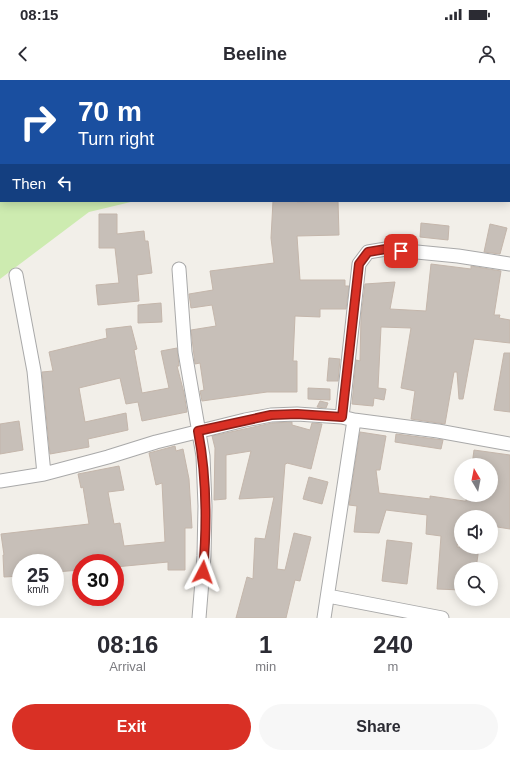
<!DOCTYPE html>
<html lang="en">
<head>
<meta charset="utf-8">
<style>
  :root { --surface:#fff; --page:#f7f7f7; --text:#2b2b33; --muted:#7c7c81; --accent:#d93025 }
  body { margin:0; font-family:Helvetica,sans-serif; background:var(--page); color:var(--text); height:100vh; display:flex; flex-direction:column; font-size:15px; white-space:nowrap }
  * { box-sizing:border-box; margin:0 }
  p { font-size:13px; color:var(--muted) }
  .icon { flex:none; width:22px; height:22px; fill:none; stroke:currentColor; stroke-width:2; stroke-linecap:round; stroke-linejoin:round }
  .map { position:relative; height:538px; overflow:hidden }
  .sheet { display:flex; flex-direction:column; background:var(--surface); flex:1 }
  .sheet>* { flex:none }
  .hud { position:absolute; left:0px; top:0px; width:510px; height:122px; box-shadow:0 2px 10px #0003; background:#1a4fa0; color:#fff; overflow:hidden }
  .needle { width:26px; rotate:350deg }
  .controls { position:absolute; left:454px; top:378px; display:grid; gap:8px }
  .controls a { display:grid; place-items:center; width:44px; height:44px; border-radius:50%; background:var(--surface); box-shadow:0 2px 10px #0003; font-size:20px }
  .speed { position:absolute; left:12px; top:474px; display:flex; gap:8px; font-size:20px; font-weight:700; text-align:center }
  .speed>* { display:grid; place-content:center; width:52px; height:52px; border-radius:50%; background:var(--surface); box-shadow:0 2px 10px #0003; line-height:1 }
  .speed small { font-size:10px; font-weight:400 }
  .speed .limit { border:6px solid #d22; background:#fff; color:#111 }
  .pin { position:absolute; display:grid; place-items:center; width:34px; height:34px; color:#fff; margin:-17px; border-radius:8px; box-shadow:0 2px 6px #0006 }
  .me { position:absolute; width:44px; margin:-22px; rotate:4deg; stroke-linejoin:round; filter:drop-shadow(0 0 3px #0008) }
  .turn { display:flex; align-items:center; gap:14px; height:84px; padding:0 12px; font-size:18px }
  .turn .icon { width:52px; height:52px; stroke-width:2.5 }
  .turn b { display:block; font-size:28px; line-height:34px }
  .then { display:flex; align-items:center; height:38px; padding:0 12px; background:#0003; gap:8px; font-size:15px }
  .eta { display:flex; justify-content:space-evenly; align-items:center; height:68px; text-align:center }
  .eta b { font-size:24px; font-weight:700; line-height:28px }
  .action { display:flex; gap:8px; margin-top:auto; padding:8px 12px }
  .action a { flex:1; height:46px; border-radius:24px; background:var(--accent); color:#fff; font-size:16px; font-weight:700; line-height:46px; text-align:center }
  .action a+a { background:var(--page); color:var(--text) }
  .status { display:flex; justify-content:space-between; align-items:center; height:28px; padding:0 20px; background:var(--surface); direction:ltr }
  .status svg { height:11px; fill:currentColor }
  header { display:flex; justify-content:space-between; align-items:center; height:52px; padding:0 12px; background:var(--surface); font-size:18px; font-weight:700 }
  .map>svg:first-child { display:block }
  .grass { fill:#cdebb0 }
  .building { fill:#c7bfb8; stroke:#c4b6ab }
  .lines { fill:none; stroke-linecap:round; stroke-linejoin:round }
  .street-casing { stroke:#a9a9a9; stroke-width:15 }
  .street { stroke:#fff; stroke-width:13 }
  .route-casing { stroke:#8d1f18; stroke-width:10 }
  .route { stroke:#d93025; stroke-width:7 }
</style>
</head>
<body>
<div class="status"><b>08:15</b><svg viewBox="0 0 49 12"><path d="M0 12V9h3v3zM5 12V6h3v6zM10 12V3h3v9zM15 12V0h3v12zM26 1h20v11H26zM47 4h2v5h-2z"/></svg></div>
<header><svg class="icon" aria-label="back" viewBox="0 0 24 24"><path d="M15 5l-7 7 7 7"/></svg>Beeline<svg class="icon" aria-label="person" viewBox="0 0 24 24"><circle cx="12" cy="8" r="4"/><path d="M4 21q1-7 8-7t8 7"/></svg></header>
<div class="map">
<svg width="510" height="538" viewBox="0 0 510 538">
  <rect width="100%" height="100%" fill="#f2efe9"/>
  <path class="grass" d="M0 0H510V20L509 1H1V121H135L89 132 0 199Z"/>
  <path class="building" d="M273 121H298L297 122 338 121 339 155 297 156 300 200H345V206H349L346 229H320V237L295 236 293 281H297V312H267L202 321 200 311 204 310 200 283 195 284 191 250 216 246 212 225 191 228 189 214 213 210 210 191 274 183 271 158Z
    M99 134H117V154L144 151 145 161H148L152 193 137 195 139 221 98 225 96 205 119 203 115 168H99Z
    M421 143 449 146 448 160 420 157Z
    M490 144 507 148 500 174 484 172Z
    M431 184 471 189V186L501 191 494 235H500L499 238 510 240V263L474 259 463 319H459L457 292H454L445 344 411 339 415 311 401 308 411 248 381 247 378 308 386 309 384 320 374 318 373 326 352 324 356 280 360 281 361 237 365 204 395 202 390 229 426 231Z
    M161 223 162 242 138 243V225Z
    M131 246 137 269 134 270 142 313 169 308 161 271 177 268 179 286H177L184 313 187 332 142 341 138 322 126 324 120 298 79 308 85 342 126 333 128 350 88 359 89 367 50 374 42 292 53 291 49 272 107 258 106 249Z
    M504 273H510V332L494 330Z
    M329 278 340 279 338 301H327Z
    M308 308 330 309V320L308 319Z
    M320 321 328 323 326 328 317 327Z
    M19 341 23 370 0 374V344Z
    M292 342V345L310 350 312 343 322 344 311 389 287 383 286 384H285L277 489 285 490 294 453 311 457 300 501 295 500 286 538H236L247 497 253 499 255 458 265 459 274 417 239 419 251 371 226 375V419L214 420 215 368 212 356 272 343Z
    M360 352 386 356 380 390H376L379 413 430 419V416L464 421H466L467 415H491V385H472L474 370 510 375V449L491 446V437H461L457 467H479L476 489H461V510L437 509 441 456 426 454 427 435 386 430 379 453 354 452 357 426 349 425Z
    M396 354 443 360 441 369 395 362Z
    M175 366 176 371 183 369 189 399 192 448H185V490H168V482L115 487V483H81V490L55 492V483H21V496L4 497 3 475H4L1 454 89 444 83 407 81 408 78 394 119 386 124 410 108 412 114 444 120 443 124 466 165 462 162 403 156 405 149 373Z
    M309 397 328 402 322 424 303 419Z
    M387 460 412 463 407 504 382 501Z"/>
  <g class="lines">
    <defs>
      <path id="street" d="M179 189 185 272 203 376 205 426 204 476 199 538
        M16 195 34 291 44 394
        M342 337 359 184 368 172 386 169 458 176 510 184
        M0 401 44 394 108 377 156 362 245 340 271 335 297 334 342 337 354 340 438 351 510 364
        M328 516 442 538
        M324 538 354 340"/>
    </defs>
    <use href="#street" class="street-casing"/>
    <use href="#street" class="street"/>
  </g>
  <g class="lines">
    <defs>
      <path id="route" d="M203 492C207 445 207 397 198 351L271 335 297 334 342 337 359 184 368 172 386 169 401 171"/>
    </defs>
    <use href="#route" class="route-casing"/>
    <use href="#route" class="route"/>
  </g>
</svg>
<div class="controls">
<a><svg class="needle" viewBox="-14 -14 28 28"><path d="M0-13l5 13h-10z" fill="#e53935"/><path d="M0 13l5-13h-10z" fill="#7c7c81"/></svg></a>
<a><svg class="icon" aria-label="sound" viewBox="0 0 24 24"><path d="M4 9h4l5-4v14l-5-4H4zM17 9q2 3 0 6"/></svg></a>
<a><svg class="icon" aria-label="search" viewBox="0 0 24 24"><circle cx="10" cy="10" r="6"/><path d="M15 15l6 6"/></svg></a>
</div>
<div class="speed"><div>25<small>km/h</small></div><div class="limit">30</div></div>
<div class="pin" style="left:401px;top:171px;background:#d93025"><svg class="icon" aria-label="arrive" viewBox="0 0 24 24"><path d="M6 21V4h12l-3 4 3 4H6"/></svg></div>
<svg class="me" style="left:203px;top:492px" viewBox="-20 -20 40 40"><path d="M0-17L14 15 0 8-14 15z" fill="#d93025" stroke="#fff" stroke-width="4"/></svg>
<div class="hud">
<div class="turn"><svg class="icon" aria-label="right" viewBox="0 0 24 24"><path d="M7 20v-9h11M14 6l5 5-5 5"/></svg><div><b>70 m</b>Turn right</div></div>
<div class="then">Then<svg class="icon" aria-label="left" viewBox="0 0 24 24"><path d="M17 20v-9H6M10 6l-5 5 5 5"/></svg></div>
</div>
</div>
<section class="sheet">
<div class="eta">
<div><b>08:16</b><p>Arrival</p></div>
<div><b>1</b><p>min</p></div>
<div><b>240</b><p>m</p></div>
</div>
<div class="action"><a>Exit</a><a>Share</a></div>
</section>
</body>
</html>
